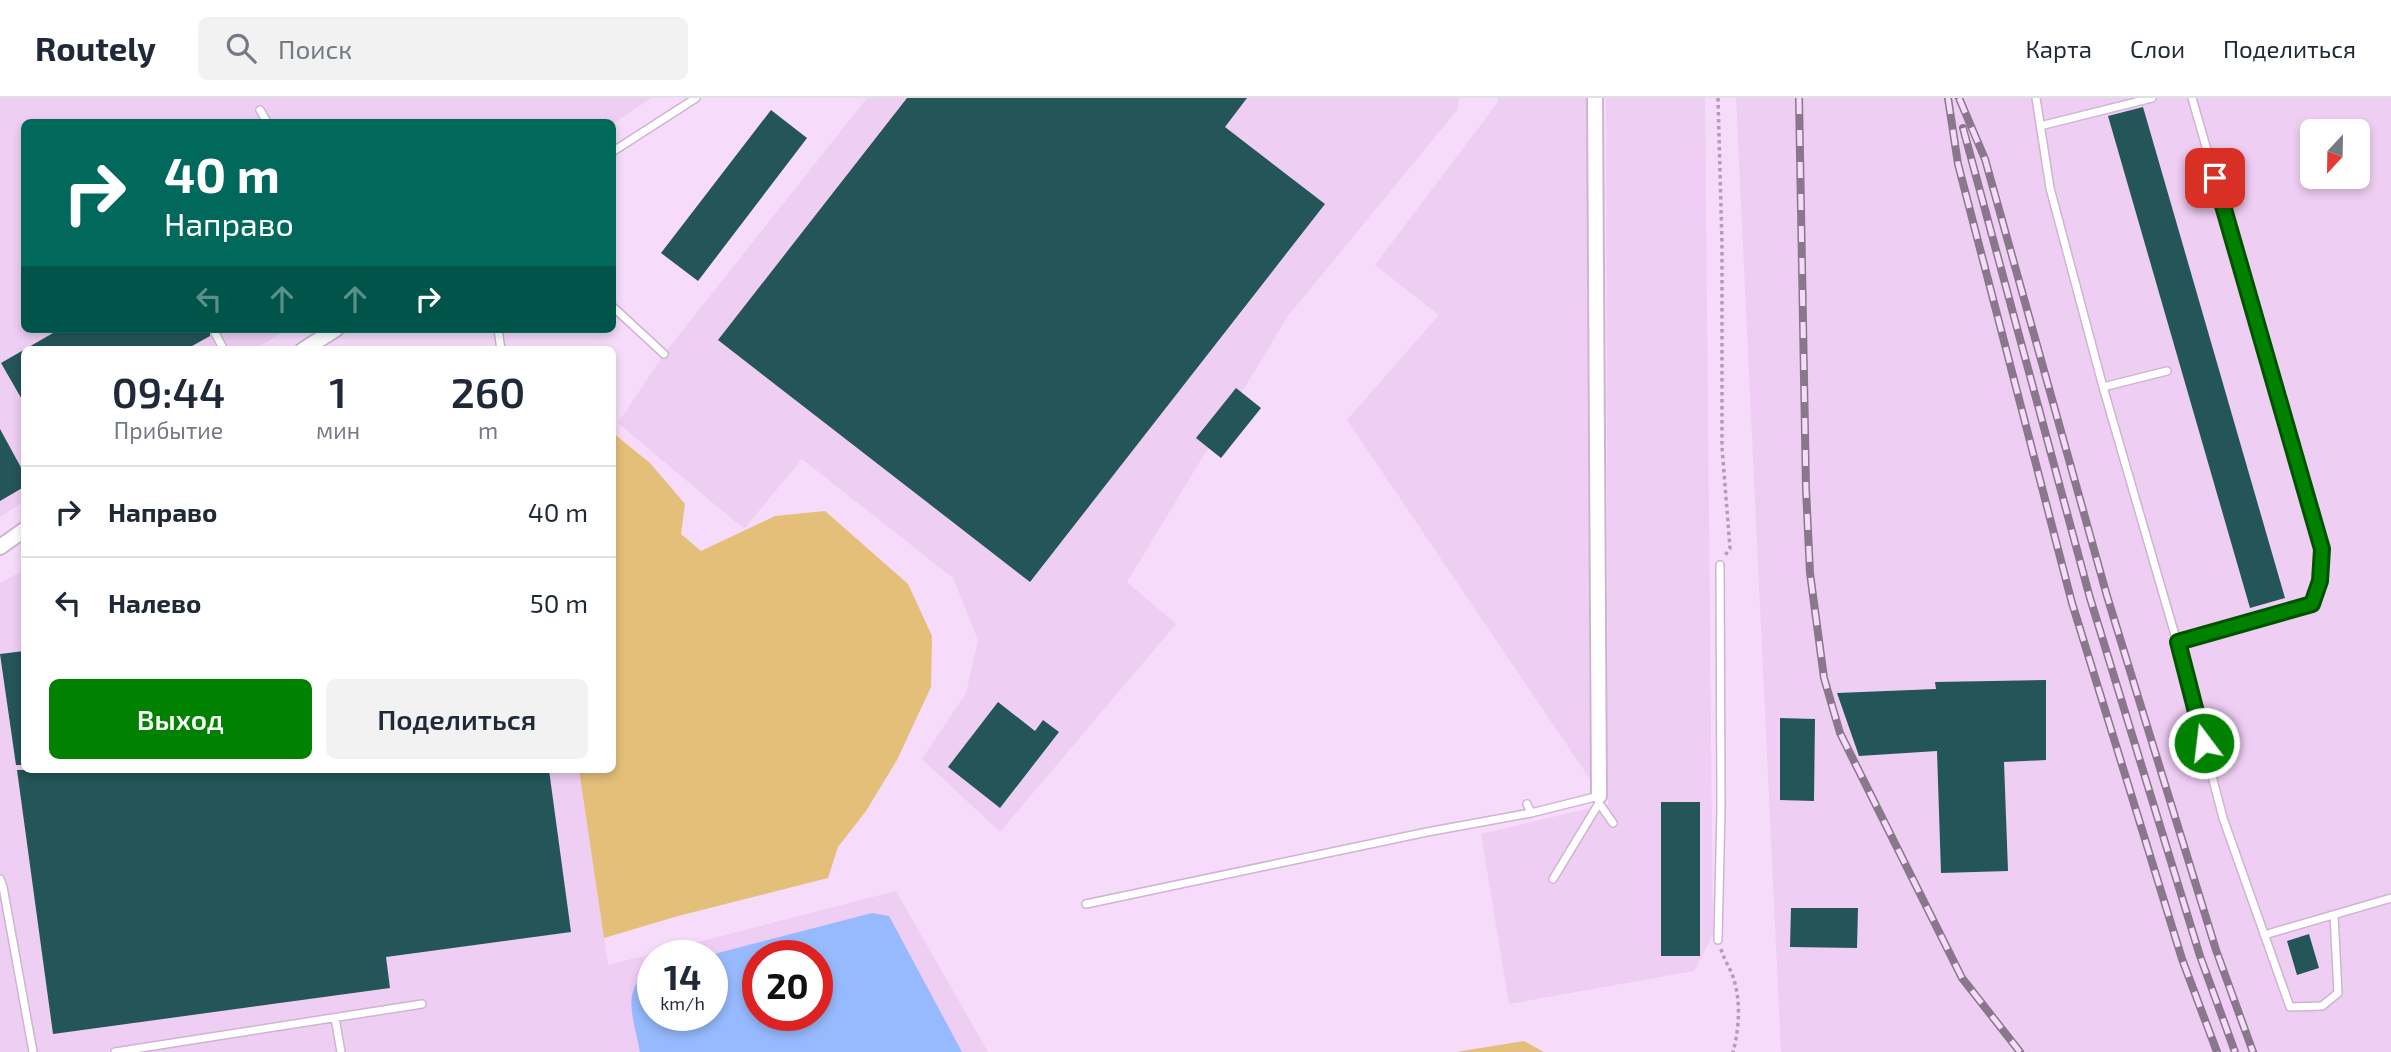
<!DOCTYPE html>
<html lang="ru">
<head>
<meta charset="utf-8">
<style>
  :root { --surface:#fff; --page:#f2f2f3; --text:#1f2937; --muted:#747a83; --line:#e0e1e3; --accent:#008200 }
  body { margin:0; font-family:"Exo 2",sans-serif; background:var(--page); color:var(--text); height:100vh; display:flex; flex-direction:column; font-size:26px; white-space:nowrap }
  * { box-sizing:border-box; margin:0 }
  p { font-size:23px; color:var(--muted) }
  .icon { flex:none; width:38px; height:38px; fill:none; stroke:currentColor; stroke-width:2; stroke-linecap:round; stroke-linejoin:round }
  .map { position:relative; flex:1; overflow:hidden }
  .details { position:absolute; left:21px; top:248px; width:595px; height:427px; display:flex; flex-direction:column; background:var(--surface); border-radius:10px; box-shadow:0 4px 10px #0003 }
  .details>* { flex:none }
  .hud { position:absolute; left:21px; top:21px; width:595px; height:214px; border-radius:10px; box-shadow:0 4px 10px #0003; background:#00695c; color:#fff; overflow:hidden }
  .needle { width:46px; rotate:202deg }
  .tools { position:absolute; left:2300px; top:21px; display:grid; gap:14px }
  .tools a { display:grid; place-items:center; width:70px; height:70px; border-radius:10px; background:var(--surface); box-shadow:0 4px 10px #0003; font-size:35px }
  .speed { position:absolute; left:637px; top:842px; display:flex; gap:14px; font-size:35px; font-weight:700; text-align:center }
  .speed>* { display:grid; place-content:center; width:91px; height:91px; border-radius:50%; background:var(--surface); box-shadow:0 4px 10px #0003; line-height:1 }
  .speed small { font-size:18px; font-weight:400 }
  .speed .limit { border:10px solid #d22; background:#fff; color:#111 }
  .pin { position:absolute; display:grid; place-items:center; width:60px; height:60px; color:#fff; margin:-30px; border-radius:14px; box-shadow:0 4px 10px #0006 }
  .me { position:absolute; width:77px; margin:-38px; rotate:345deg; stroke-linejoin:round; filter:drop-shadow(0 0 5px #0008) }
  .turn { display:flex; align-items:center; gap:24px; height:147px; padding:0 28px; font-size:32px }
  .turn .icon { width:91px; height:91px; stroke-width:2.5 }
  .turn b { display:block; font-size:49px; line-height:60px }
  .lanes { display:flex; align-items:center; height:66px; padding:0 28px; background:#0003; justify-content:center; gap:35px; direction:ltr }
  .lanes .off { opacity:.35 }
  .eta { display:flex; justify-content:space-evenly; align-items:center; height:119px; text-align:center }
  .eta b { font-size:42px; font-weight:600; line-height:49px }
  .button { display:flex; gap:14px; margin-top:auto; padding:14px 28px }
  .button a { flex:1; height:80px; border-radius:10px; background:var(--accent); color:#fff; font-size:28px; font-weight:600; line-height:80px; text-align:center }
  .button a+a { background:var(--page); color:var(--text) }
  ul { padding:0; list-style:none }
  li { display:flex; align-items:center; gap:21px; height:91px; padding:0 28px; border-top:2px solid var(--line) }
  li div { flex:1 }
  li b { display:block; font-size:26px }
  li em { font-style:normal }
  header { display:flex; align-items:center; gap:42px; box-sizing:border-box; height:98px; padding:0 35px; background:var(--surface); border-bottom:2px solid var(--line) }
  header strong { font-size:33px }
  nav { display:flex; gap:38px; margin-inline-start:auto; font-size:24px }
  .search { width:490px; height:63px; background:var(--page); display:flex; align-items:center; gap:18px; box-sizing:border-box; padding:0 24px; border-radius:10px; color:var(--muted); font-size:26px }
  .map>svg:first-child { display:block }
  .built { fill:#efcef3; fill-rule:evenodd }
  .green { fill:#e4bf79 }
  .water { fill:#96bafd; fill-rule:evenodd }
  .building { fill:#245559 }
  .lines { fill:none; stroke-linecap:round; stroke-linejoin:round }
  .lane-casing { stroke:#cfb3d3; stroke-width:10 }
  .street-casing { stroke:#cfb3d3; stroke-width:18 }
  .path { stroke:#b39db6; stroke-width:3.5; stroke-dasharray:3.5 3.5; stroke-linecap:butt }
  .lane { stroke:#fff; stroke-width:7 }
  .street { stroke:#fff; stroke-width:14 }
  .rail-casing { stroke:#89778c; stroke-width:8 }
  .rail { stroke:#f7dbfb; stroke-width:5; stroke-dasharray:16; stroke-linecap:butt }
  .route-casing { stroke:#005400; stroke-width:18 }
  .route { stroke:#008200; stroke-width:12 }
</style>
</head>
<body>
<header>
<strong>Routely</strong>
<div class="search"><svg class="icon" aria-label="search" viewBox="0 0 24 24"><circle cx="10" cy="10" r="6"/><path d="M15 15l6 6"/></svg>Поиск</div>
<nav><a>Карта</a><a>Слои</a><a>Поделиться</a></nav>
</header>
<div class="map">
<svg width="2391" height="954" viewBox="0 0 2391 954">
  <rect width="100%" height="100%" fill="#f7dbfb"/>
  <path class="built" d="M0 0H651L613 26 24 24V231H287L254 252H24V403L0 419Z
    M867 0H1459L1458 11 1288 218 1127 484 1176 526 1000 734 922 661 966 595 978 542 953 480 802 361 744 431 618 325 664 256Z
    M1498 0H1587L1590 681 1347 322 1439 217 1375 167 1498 4Z
    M1606 0H1705L1713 837 1694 873 1509 906 1481 736 1608 706Z
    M1736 0H2391V954H1781ZM2312 33H2357V79H2312Z
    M24 472V672H579L608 867 896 793 988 954H0V485ZM653 858H712V917H653ZM758 858H817V917H758Z"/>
  <path class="green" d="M613 335 650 365 685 406 681 436 701 453 775 418 825 413 908 486 932 538 931 589 897 662 866 713 838 749 828 780 678 818 604 840 579 672H612Z
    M1524 943 1544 954H1456Z"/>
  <path class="water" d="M872 815 889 818 962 954H640C635 925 618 887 653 873V917H712V858L710 857ZM758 858H817V917H758Z"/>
  <path class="building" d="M907 0H1247L1225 29 1325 106 1030 484 718 242Z
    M2143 9 2285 500 2250 510 2108 18Z
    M771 12 807 40 698 183 661 155Z
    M60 231H210V238L185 252H24V305L1 265Z
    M1236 290 1261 310 1221 360 1196 340Z
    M0 331 24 375V389L0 403Z
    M24 553V667H16L0 556Z
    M2046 582V662L2004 664 2008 773 1941 775 1937 653 1859 658 1837 595 1936 591 1935 584Z
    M998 604 1035 633 1043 622 1059 634 1000 710 948 669Z
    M1780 620 1815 621 1814 703 1780 702Z
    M17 672H549L571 834 386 859 390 890 53 936Z
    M1661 704H1700V858H1661Z
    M1791 810H1858L1857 850 1790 849Z
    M2309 836 2319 870 2297 877 2287 843Z"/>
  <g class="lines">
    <defs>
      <path id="lane" d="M2036 0 2050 90 2103 289 2177 544 2223 720 2290 909 2322 908 2338 895 2334 817
        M260 12 267 24
        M2040 28 2152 0
        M612 54 696 0
        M612 208 664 256
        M498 231 501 252
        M215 235 224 252
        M2103 289 2167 273
        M2177 544 2312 506 2321 483 2322 451 2192 0
        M1527 706 1531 715 1599 698V705L1613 725
        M0 781 3 789 33 954
        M1553 781 1599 705
        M1086 806 1427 734 1531 715
        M2264 837 2391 800
        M1718 842 1721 710 1720 467
        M335 920 341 954
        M115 954 422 906"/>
      <path id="street" d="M1595 0 1599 698
        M303 252 336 231
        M0 449 24 432"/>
    </defs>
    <use href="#lane" class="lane-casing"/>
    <use href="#street" class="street-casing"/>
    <path class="path" d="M1718 0 1722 147V349L1730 450 1724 459
      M1721 851C1724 862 1731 871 1734 882 1741 904 1739 932 1733 954"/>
    <use href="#lane" class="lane"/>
    <use href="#street" class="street"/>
    <defs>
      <path id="rail" d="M1799 0 1806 391 1810 475 1824 580 1840 635 1962 880 2020 954
        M1948 0 1958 66 2072 505 2182 861 2217 954
        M1959 0 1985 61 2107 498 2216 852 2253 954
        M1963 30 2090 500 2200 858 2235 954"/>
    </defs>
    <use href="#rail" class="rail-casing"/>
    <use href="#rail" class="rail"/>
  </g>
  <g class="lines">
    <defs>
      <path id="route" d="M2204 645 2178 544 2312 506 2320 483 2322 451 2215 80"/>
    </defs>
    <use href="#route" class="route-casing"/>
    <use href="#route" class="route"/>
  </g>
</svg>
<div class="tools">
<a><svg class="needle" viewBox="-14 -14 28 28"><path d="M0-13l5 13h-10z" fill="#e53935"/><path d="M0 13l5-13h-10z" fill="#747a83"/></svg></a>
</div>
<div class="speed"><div>14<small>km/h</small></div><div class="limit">20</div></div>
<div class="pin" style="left:2215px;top:80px;background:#d93025"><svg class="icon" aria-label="arrive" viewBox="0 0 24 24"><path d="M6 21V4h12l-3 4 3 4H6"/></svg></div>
<svg class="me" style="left:2204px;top:645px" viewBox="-20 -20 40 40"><circle r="17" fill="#008200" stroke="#fff" stroke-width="3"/><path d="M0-11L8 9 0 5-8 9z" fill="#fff"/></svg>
<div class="hud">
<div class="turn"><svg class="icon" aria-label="right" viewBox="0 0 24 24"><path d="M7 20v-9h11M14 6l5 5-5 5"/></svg><div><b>40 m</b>Направо</div></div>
<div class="lanes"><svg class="icon off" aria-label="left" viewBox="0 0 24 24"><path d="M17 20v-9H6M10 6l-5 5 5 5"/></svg><svg class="icon off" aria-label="ahead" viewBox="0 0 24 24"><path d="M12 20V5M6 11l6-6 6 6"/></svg><svg class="icon off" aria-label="ahead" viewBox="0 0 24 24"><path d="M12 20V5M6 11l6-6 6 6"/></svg><svg class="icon" aria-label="right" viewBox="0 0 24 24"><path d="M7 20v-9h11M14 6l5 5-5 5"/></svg></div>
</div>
<section class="details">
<div class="eta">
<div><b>09:44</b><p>Прибытие</p></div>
<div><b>1</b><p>мин</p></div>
<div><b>260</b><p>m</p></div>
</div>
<ul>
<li><svg class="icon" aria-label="right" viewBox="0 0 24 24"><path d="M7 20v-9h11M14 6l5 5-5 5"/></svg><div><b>Направо</b></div><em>40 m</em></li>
<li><svg class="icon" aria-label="left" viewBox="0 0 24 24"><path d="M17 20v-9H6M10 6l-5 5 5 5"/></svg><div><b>Налево</b></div><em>50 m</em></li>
</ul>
<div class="button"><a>Выход</a><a>Поделиться</a></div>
</section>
</div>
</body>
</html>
